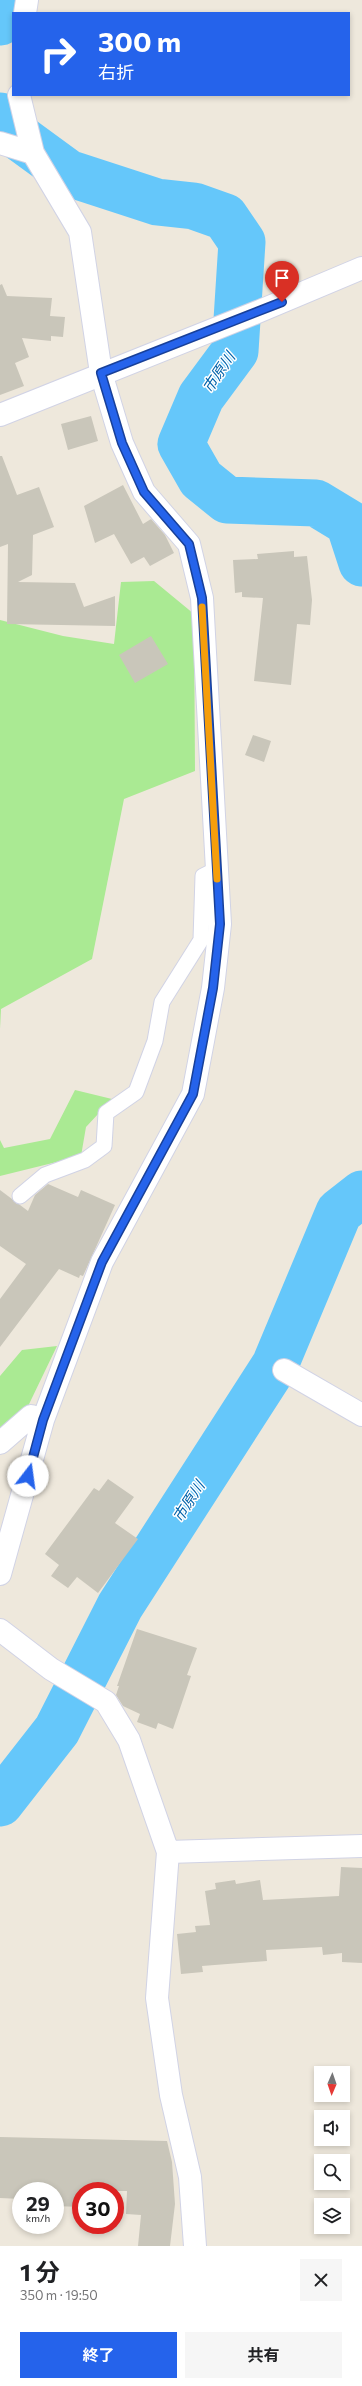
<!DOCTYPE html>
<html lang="ja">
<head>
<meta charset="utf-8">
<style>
  :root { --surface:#fff; --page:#f6f6f6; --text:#202124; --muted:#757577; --accent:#2563eb }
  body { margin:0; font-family:Commissioner,"Noto Sans JP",sans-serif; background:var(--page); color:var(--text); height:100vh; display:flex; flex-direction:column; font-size:15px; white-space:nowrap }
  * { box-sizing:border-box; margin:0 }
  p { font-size:13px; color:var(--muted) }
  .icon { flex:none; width:22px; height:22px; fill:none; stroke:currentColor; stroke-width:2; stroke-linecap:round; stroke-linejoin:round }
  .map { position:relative; height:2246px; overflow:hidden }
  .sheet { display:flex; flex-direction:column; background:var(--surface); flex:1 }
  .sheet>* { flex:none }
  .banner { position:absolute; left:12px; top:12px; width:338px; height:84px; border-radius:0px; box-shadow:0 2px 6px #0003; background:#2563eb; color:#fff; overflow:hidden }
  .needle { width:26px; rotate:182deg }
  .fabs { position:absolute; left:314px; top:2066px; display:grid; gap:8px }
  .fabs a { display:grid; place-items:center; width:36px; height:36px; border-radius:0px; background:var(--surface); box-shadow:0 2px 6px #0003; font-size:20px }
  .speed { position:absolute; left:12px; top:2182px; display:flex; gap:8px; font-size:20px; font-weight:700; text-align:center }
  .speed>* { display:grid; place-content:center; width:52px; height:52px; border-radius:50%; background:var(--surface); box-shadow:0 2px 6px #0003; line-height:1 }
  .speed small { font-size:10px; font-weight:400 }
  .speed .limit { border:6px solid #d22; background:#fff; color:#111 }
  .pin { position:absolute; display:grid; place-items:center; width:34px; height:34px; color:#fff; margin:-41px -17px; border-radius:50% 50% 50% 0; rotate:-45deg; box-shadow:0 0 4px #0007 }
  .pin .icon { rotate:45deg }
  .me { position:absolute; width:44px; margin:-22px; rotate:15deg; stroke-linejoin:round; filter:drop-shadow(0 0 3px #0008) }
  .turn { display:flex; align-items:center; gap:14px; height:84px; padding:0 20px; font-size:18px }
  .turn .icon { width:52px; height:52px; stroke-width:2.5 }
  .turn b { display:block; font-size:28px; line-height:34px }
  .round { display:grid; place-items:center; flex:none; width:42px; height:42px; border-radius:0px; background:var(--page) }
  .overview { display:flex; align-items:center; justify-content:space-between; height:68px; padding:0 20px }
  h1 { font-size:24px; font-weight:700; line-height:30px }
  .cta { display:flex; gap:8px; margin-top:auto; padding:8px 20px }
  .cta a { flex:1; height:46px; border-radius:0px; background:var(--accent); color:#fff; font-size:16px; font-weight:700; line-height:46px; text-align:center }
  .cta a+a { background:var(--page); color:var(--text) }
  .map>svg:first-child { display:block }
  .green { fill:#aaea93 }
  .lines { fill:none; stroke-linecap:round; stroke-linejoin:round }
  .river { stroke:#65c7fa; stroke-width:47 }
  .building { fill:#c9c6ba }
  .service-casing { stroke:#d1d3e5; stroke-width:17 }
  .minor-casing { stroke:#d1d3e5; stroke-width:24 }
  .tertiary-casing { stroke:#d1d3e5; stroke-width:24 }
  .service { stroke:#fff; stroke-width:15 }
  .minor { stroke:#fff; stroke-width:22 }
  .tertiary { stroke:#fff; stroke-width:22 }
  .route-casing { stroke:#184099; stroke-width:10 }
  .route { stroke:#2563eb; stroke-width:7 }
  .slow { stroke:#f59e0b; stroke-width:7 }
  .labels { text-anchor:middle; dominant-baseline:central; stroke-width:3; stroke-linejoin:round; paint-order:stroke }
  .water-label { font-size:15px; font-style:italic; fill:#0062aa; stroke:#fff }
</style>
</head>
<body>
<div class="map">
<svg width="362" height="2246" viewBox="0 0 362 2246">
  <rect width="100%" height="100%" fill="#eee8dc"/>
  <path class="green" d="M154 581 194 614 195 771 124 799 92 959 1 1009 0 1029V620L63 636 114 644 121 582Z
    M75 1090 112 1099 86 1127 81 1156 0 1176V1140L4 1148 50 1139Z
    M57 1346 18 1427 0 1438V1376L22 1350Z"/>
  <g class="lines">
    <path class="river" d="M0 22 6 0
      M0 116 1 124 68 173 157 202 194 206 225 217 242 242 235 351 201 397 181 444 201 479 227 500 316 503 349 523 362 563
      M0 1803 57 1730 120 1606 275 1365 339 1212 362 1194"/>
  </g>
  <path class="building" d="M2 284 7 296 52 298 50 316 65 317 63 337 51 336V341L22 338 29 357 15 363 24 386 0 395V285Z
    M91 416 98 441 68 450 61 424Z
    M0 456H2L17 495 39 487 54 527 33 535 32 575 18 582 75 583 84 607 115 596V626L7 624 8 544 0 547Z
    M123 485 143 524 151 519 165 535 174 553 150 566 144 557 131 564 114 534 95 543 84 506Z
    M294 551V557L307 556 312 600 310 625 297 624 291 685 254 681 263 598 242 597V592L235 593 233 560 258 559 257 554Z
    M151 636 168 664 135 683 119 655Z
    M253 735 271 741 264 762 245 755Z
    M48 1184 78 1197 81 1190 115 1205 83 1276 80 1275 79 1278 59 1269 0 1347V1299L26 1264 0 1246V1190L28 1211 35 1195Z
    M108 1479 134 1497 115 1523 138 1539 98 1593 77 1577 68 1588 51 1576 59 1565 45 1554 94 1488 99 1491Z
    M137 1629 197 1648 187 1675 191 1676 173 1729 158 1723 156 1729 137 1722 140 1714 123 1706 116 1695 119 1686H117Z
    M341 1867 362 1868V1963L342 1962V1953L323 1955 322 1947 266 1950 267 1961 202 1966 203 1972 181 1974 177 1934 196 1932 195 1926 210 1925 205 1891 216 1889 215 1883 235 1880 236 1884 260 1880 263 1900 339 1896Z
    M0 2137 167 2141 172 2162 175 2204 170 2246H138L141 2215 126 2214 127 2191H81V2207L55 2206V2191H21V2199L0 2198Z"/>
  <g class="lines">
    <defs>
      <path id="service" d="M20 1196 45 1175 85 1160 104 1146 106 1113 136 1092 155 1041 162 1002 201 940 203 876 217 869"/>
      <path id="minor" d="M25 13 27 0
        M0 143 33 153
        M284 1370 362 1415
        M0 1443 31 1416 43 1420
        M0 1574 43 1420 102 1262 193 1094 213 988 220 924 202 598 189 544 144 492 122 443 101 373 80 232 33 153 19 95
        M0 1630 51 1669 106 1702 129 1740 168 1852 157 1998 171 2095 190 2177 195 2246
        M168 1852 362 1846"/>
      <path id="tertiary" d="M0 415 255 313 362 268"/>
    </defs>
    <use href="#service" class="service-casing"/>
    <use href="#minor" class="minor-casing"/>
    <use href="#tertiary" class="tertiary-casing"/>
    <use href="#service" class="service"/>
    <use href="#minor" class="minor"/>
    <use href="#tertiary" class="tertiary"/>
  </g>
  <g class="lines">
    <defs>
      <path id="route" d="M28 1476 43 1420 102 1262 193 1094 213 988 220 924 202 598 189 544 144 492 122 443 101 373 282 302"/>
    </defs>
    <use href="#route" class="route-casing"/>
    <use href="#route" class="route"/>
    <path class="slow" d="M202 607 217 879"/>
  </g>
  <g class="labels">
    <g class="water-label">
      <text transform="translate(218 372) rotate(-56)">市原川</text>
      <text transform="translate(188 1501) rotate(-57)">市原川</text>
    </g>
  </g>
</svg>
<div class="fabs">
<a><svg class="needle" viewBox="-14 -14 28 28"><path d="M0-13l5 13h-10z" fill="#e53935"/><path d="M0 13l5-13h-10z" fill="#757577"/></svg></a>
<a><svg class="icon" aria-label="sound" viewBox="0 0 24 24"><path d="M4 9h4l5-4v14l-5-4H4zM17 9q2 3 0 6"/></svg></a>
<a><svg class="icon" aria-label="search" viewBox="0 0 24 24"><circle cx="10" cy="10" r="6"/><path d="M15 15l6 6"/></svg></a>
<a><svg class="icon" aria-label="layers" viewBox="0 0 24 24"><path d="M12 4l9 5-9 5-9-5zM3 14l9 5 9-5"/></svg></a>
</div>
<div class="speed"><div>29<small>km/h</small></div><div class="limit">30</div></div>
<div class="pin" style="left:282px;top:302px;background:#d93025"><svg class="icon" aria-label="arrive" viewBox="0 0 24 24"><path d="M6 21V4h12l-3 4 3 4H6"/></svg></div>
<svg class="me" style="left:28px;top:1476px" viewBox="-20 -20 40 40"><circle r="19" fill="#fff"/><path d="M0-13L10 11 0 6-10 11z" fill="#2563eb"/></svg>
<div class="banner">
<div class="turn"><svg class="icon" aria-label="right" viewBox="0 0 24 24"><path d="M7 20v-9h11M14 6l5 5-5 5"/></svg><div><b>300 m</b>右折</div></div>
</div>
</div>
<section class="sheet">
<div class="overview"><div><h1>1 分</h1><p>350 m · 19:50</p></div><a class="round"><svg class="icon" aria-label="close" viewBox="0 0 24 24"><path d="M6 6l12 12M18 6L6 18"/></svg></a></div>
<div class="cta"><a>終了</a><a>共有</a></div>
</section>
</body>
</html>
